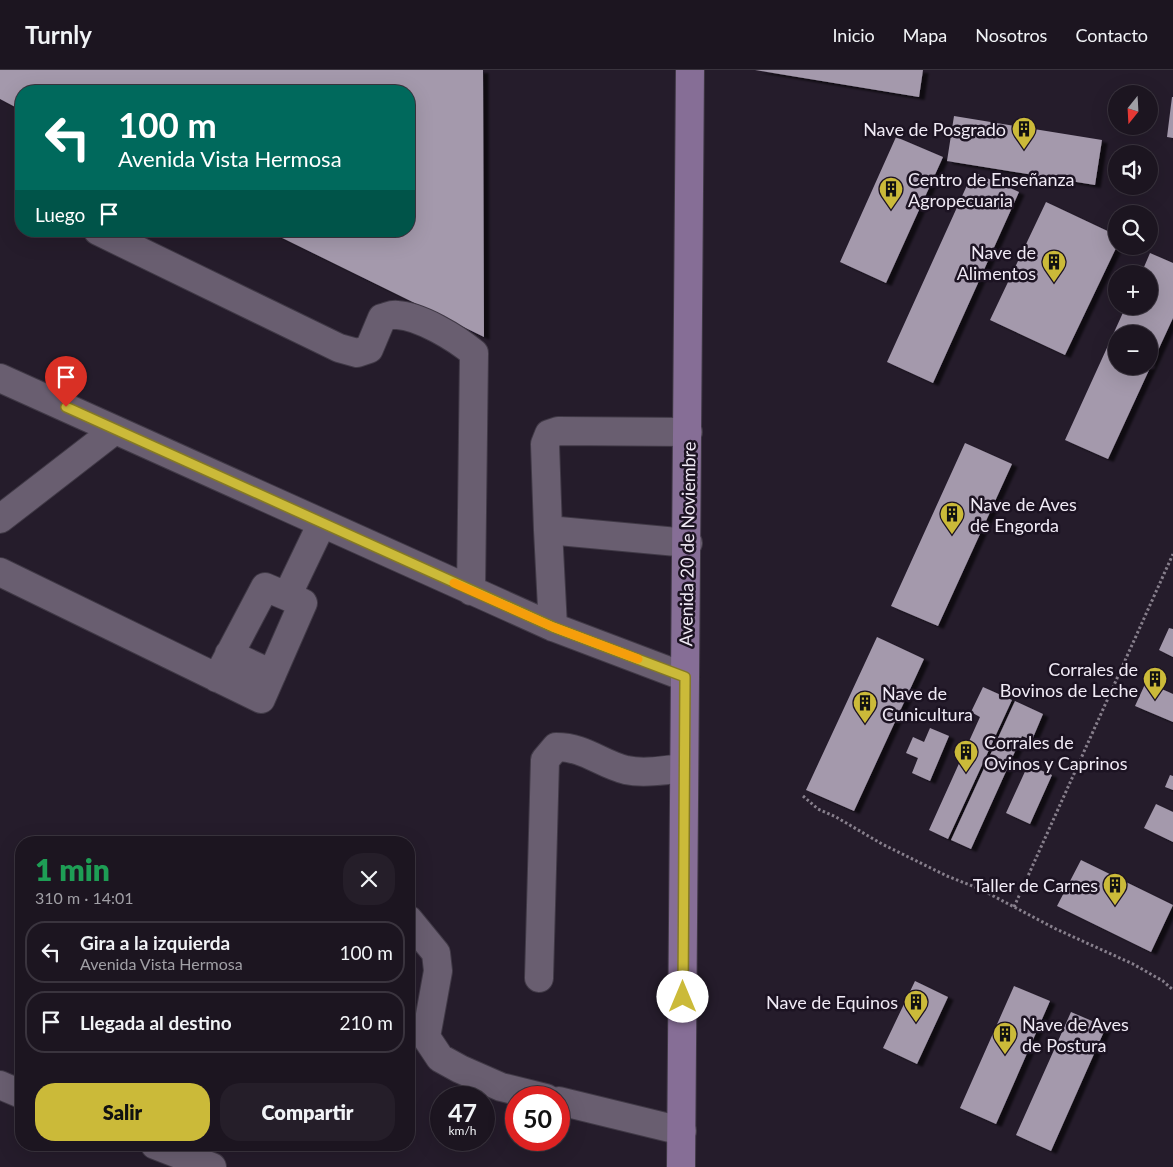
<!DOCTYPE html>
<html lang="es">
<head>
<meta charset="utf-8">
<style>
  :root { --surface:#1c1520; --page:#251e29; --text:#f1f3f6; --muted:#a09fa5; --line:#3a343e; --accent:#cbba39 }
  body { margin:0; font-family:Lato,sans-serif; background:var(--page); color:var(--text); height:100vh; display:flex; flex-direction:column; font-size:19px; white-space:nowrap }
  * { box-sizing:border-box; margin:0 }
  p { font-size:16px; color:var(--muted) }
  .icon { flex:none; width:28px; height:28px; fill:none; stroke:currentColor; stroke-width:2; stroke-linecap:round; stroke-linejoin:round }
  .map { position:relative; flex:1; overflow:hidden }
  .panel { position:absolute; left:15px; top:766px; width:400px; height:315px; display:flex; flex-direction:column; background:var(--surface); border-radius:20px; box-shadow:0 5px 20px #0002,0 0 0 1px var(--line) }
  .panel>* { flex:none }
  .hud { position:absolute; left:15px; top:15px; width:400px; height:152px; border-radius:20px; box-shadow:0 5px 20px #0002,0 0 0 1px var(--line); background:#00695c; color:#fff; overflow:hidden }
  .needle { width:32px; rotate:198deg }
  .fabs { position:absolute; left:1108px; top:15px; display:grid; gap:10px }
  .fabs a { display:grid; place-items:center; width:50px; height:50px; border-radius:50%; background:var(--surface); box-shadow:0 5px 20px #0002,0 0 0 1px var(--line); font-size:25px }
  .speed { position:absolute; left:430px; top:1016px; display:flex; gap:10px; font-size:25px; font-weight:700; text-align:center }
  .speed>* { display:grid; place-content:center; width:65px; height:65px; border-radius:50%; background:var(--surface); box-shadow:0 5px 20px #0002,0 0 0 1px var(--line); line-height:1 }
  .speed small { font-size:12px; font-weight:400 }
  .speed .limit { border:8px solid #d22; background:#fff; color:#111 }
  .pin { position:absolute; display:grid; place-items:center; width:42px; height:42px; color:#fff; margin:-51px -21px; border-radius:50% 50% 50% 0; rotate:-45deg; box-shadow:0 0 5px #0007 }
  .pin .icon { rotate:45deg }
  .me { position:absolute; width:55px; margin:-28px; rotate:0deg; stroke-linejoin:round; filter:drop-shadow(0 0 4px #0008) }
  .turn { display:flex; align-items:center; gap:18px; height:105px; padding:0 20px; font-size:22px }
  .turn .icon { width:65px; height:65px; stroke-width:2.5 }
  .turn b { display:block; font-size:35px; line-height:42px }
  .then { display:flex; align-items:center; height:48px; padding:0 20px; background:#0003; gap:10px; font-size:19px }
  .round { display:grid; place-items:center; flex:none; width:52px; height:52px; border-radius:20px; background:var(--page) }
  .headline { display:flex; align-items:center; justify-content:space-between; height:85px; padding:0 20px }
  h1 { font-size:30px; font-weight:800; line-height:38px; color:#1e9e55 }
  .action { display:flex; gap:10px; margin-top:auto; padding:10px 20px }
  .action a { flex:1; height:58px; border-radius:20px; background:var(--accent); color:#111; font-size:20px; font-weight:800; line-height:58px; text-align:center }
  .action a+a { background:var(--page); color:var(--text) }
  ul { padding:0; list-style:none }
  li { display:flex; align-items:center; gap:15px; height:62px; margin:0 10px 8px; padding:0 10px; border:2px solid var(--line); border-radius:20px }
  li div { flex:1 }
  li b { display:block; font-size:19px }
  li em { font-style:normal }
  header { display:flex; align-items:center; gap:30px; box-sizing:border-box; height:70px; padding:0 25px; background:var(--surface); border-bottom:1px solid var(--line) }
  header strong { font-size:24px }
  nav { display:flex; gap:28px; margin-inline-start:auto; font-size:18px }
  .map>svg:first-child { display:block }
  .building { fill:#a499ac; fill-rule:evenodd; filter:url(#shadow) }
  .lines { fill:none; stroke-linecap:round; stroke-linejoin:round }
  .minor-casing { stroke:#403946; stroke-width:30 }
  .major-casing { stroke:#403946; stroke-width:30 }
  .path { stroke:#877f8c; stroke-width:3; stroke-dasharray:2.5 2.5; stroke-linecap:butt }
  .minor { stroke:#695e70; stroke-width:28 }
  .major { stroke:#866e96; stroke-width:28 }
  .route-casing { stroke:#847925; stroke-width:12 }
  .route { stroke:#cbba39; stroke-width:9 }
  .slow { stroke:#f59e0b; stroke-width:9 }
  .labels { text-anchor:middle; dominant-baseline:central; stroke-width:5; stroke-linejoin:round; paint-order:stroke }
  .poi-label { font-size:18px; fill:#f0eaf5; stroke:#1c1322; text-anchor:end }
  .street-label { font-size:18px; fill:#f0eaf5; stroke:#1c1322 }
</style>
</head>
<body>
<header>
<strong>Turnly</strong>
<nav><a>Inicio</a><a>Mapa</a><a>Nosotros</a><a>Contacto</a></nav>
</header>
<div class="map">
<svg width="1173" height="1097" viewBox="0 0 1173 1097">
  <defs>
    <filter id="shadow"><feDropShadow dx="5.5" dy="3" stdDeviation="1" flood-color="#0009"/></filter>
  </defs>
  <rect width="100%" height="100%" fill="#251c2b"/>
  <path class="building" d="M0 0H483L484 267 268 161H409V21H21V40L0 29Z
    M755 0H923L919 27Z
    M1172 27H1173V68L1167 67Z
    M954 46 1102 70 1095 115 947 91Z
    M896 67 943 87 886 213 840 192Z
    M973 102 1019 122 933 313 887 292Z
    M1046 132 1116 165 1117 176 1065 285 990 250Z
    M1150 183 1173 193V248L1108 389 1065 370 1126 236H1149V204H1141ZM1116 264H1149V296H1116Z
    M965 373 1012 394 938 556 891 536Z
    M1169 558 1173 559V587L1159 580Z
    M877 567 924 589 854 741 806 720Z
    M1146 612 1173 624V652L1135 636Z
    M983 617 1012 630 948 769 929 760 980 647 971 642Z
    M1015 631 1043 644 1032 670 1022 666 971 779 951 770Z
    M930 658 949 666 930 711 912 703 918 688 906 683 913 667 924 672Z
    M1028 695 1052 705 1030 754 1006 743Z
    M1170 705 1173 706V720L1165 717Z
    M1156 734 1173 742V772L1144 758Z
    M1081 790 1173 835 1151 882 1057 836Z
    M915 911 948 927 917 994 883 978Z
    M1014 916 1050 931 996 1054 960 1038Z
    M1071 942 1106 957 1051 1081 1016 1065Z"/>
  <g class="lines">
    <defs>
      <path id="minor" d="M98 161 339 278 357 283 369 279 382 248C387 247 392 244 397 245 420 246 456 268 474 283L471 521
        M0 308 553 557 685 607
        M0 449 115 360
        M548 460 553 557
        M688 473 548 460 545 374 549 364 558 361 688 362
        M0 502 261 629 303 533 265 517 217 608
        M287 526 322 453
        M229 584 272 604
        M409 850 436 883 438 901 426 967 440 988 460 999 501 1017 546 1028
        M539 908 545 690 556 677C585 677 599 693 626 700 644 704 665 700 684 698
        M0 1015 21 1024
        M559 1031 682 1061
        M155 1075 212 1097"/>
      <path id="major" d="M681 1097 690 0"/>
    </defs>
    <use href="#minor" class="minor-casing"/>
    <use href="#major" class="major-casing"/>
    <path class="path" d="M803 726 818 739 836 747 882 774 947 806 980 819 1056 859 1133 894 1163 911 1173 920
      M1014 837 1173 484"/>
    <use href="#minor" class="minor"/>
    <use href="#major" class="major"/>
  </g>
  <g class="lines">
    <defs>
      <path id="route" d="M66 337 553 557 685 607 683 927"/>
    </defs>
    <use href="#route" class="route-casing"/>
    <use href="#route" class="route"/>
    <path class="slow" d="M454 513 553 557 638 589"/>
  </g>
  <defs>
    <symbol id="building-pin" viewBox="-11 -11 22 30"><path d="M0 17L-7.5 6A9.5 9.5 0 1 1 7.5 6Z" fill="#cbba39" stroke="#1c1322"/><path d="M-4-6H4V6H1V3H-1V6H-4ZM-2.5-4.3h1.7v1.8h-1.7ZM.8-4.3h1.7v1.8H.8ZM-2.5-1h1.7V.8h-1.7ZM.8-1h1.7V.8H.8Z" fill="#111"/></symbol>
  </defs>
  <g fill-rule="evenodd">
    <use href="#building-pin" x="1010" y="45" width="28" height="38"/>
    <use href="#building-pin" x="877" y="105" width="28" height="38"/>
    <use href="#building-pin" x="1040" y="178" width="28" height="38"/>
    <use href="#building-pin" x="938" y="430" width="28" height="38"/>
    <use href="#building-pin" x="1141" y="595" width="28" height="38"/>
    <use href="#building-pin" x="851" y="619" width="28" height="38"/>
    <use href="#building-pin" x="952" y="668" width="28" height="38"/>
    <use href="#building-pin" x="1101" y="801" width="28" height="38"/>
    <use href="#building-pin" x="902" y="918" width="28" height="38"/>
    <use href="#building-pin" x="991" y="950" width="28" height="38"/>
  </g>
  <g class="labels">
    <g class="poi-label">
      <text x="1006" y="59">Nave de Posgrado</text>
      <text x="908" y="109" text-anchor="start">Centro de Enseñanza<tspan x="908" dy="21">Agropecuaria</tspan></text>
      <text x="1036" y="182">Nave de<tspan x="1036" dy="21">Alimentos</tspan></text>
      <text x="970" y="434" text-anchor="start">Nave de Aves<tspan x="970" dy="21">de Engorda</tspan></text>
      <text x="1138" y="599">Corrales de<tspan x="1138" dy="21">Bovinos de Leche</tspan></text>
      <text x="882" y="623" text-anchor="start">Nave de<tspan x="882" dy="21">Cunicultura</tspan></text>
      <text x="984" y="672" text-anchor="start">Corrales de<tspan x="984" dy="21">Ovinos y Caprinos</tspan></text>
      <text x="1098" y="815">Taller de Carnes</text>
      <text x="898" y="932">Nave de Equinos</text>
      <text x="1022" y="954" text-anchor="start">Nave de Aves<tspan x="1022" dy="21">de Postura</tspan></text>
    </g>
    <g class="street-label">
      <text transform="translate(687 474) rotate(-89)">Avenida 20 de Noviembre</text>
    </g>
  </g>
</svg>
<div class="fabs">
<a><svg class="needle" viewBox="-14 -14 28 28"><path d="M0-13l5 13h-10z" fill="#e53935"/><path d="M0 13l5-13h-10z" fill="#a09fa5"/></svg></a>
<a><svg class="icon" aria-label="sound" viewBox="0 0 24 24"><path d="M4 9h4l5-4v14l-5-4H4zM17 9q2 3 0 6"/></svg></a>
<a><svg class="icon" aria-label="search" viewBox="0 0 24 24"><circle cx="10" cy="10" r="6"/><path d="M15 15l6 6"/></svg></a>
<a>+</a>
<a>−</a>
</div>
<div class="speed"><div>47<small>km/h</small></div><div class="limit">50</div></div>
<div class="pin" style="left:66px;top:337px;background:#d93025"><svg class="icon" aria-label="arrive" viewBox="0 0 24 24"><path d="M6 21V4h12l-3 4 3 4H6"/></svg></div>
<svg class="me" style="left:683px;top:927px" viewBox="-20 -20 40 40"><circle r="19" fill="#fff"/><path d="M0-13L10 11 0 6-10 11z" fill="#cbba39"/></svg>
<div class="hud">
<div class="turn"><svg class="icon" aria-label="left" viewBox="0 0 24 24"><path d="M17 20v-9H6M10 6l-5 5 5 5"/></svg><div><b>100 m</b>Avenida Vista Hermosa</div></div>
<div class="then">Luego<svg class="icon" aria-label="arrive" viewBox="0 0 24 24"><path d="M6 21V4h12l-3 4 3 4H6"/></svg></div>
</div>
<section class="panel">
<div class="headline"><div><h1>1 min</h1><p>310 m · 14:01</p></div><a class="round"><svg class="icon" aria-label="close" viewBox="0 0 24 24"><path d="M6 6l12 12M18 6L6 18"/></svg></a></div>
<ul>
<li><svg class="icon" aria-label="left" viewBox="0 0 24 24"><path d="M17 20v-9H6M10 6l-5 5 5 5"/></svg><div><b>Gira a la izquierda</b><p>Avenida Vista Hermosa</p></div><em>100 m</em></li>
<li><svg class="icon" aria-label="arrive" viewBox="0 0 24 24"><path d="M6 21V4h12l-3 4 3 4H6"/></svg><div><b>Llegada al destino</b></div><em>210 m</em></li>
</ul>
<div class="action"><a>Salir</a><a>Compartir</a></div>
</section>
</div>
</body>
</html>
